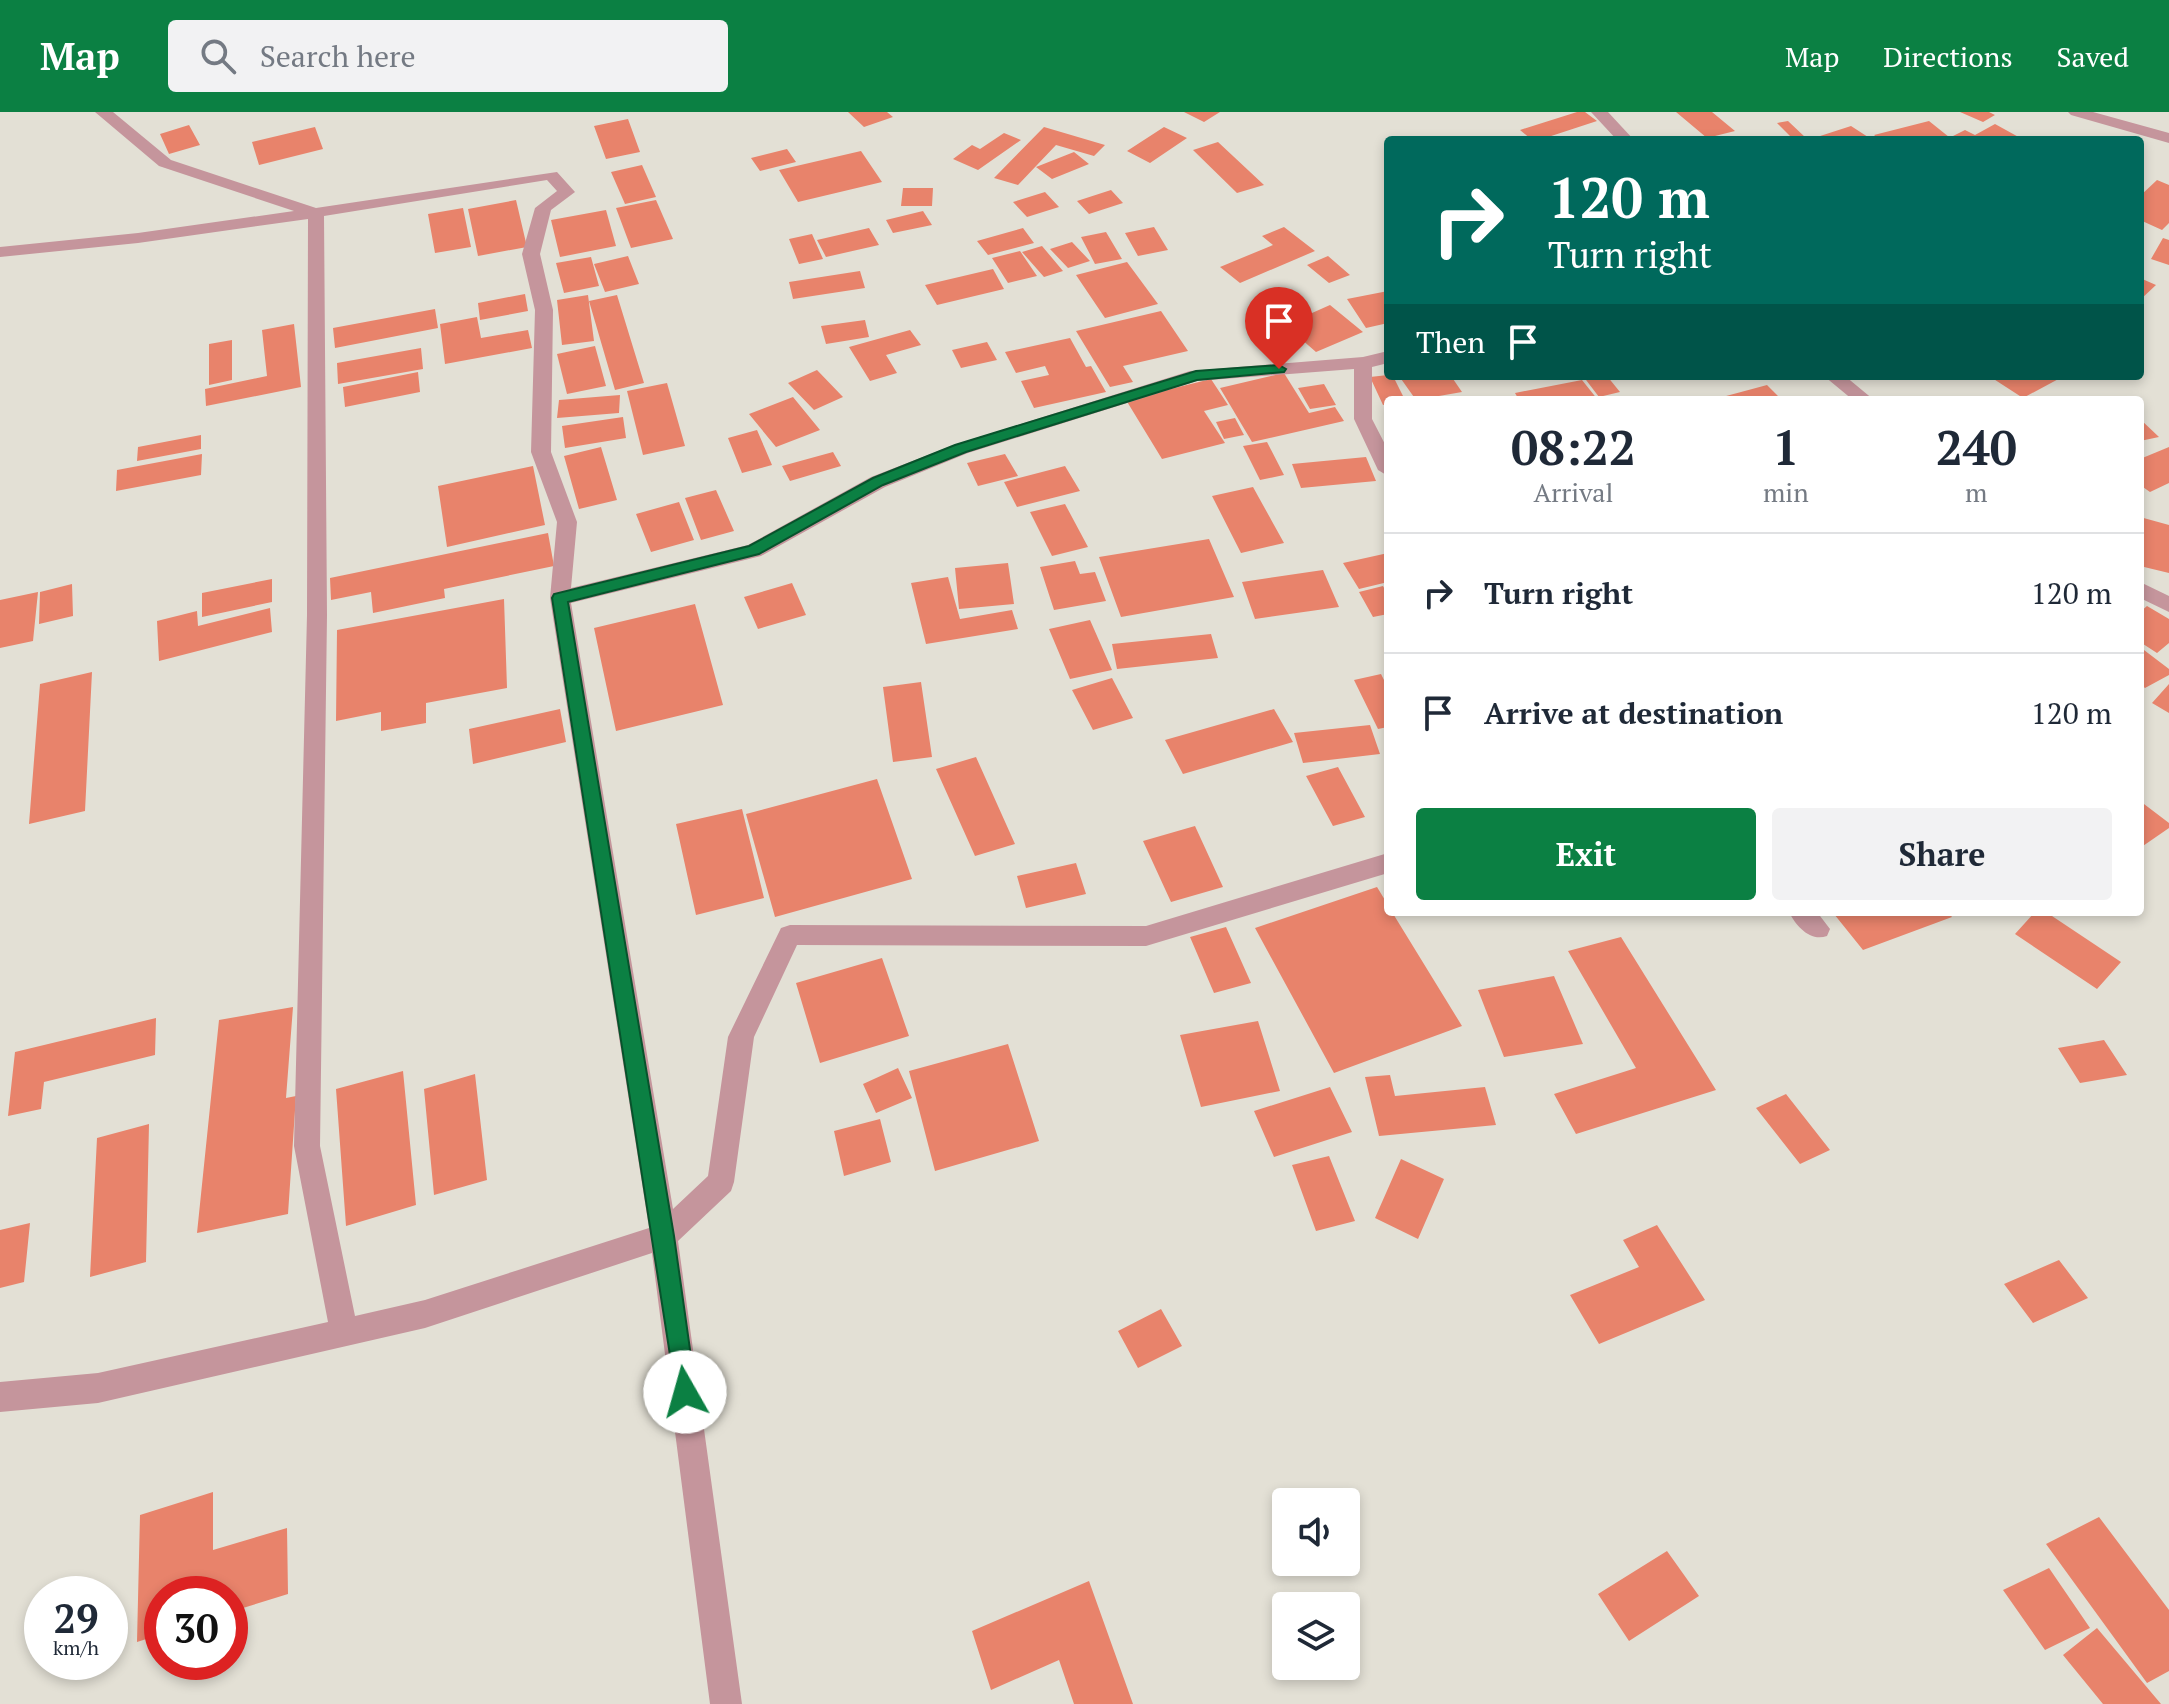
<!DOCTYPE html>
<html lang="en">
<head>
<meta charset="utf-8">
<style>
  :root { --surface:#fff; --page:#f2f2f3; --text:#1f2937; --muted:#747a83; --line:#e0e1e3; --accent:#0b8043 }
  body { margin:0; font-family:"PT Serif",serif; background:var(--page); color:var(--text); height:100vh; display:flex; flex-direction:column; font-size:30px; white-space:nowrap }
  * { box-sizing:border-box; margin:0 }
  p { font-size:26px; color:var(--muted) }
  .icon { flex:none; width:44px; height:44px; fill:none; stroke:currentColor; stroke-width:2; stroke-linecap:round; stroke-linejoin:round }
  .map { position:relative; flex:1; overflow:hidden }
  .drawer { position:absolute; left:1384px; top:284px; width:760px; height:520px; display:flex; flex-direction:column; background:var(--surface); border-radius:8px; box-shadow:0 4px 12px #0003 }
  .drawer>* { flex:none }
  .banner { position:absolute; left:1384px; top:24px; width:760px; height:244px; border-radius:8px; box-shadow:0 4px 12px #0003; background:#00695c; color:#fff; overflow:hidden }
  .tools { position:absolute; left:1272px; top:1376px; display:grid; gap:16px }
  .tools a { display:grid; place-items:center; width:88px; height:88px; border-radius:8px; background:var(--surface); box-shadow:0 4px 12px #0003; font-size:40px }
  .speed { position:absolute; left:24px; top:1464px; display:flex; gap:16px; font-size:40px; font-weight:700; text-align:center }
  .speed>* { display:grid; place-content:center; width:104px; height:104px; border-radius:50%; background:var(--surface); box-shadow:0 4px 12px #0003; line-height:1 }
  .speed small { font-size:20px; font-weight:400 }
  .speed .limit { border:12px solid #d22; background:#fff; color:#111 }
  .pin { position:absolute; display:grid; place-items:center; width:68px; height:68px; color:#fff; margin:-82px -34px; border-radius:50% 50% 50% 0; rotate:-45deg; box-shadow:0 0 8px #0007 }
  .pin .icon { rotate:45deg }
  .me { position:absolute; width:88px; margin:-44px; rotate:353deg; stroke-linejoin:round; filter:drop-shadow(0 0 6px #0008) }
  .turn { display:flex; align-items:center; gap:28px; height:168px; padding:0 32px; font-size:36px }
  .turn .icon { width:104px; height:104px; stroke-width:2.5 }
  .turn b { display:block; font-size:56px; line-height:68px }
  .then { display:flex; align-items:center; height:76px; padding:0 32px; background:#0003; gap:16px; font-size:30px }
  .eta { display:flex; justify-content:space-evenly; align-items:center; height:136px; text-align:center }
  .eta b { font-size:48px; font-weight:800; line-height:56px }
  .button { display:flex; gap:16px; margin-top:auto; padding:16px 32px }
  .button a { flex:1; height:92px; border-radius:8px; background:var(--accent); color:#fff; font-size:32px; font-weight:800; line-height:92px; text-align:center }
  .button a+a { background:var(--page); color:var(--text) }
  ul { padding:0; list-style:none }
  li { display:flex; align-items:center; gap:24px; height:120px; padding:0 32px; border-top:2px solid var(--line) }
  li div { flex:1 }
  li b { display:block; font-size:30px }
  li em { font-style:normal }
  header { display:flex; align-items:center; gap:48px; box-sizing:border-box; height:112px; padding:0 40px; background:var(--accent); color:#fff }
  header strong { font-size:38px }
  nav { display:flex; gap:44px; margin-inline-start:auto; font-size:28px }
  .search { width:560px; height:72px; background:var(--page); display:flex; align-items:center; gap:20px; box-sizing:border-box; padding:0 28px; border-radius:8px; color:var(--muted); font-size:30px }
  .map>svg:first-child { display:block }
  .building { fill:#e8836b }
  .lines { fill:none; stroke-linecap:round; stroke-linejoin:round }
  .minor { fill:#c5959c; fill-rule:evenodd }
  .route { fill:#0b8043; stroke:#07532c; stroke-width:2 }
</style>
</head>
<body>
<header>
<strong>Map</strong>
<div class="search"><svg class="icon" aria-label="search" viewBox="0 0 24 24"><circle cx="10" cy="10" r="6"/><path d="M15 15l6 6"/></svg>Search here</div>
<nav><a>Map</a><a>Directions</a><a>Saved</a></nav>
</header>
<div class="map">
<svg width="2169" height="1592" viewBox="0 0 2169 1592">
  <rect width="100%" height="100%" fill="#e3e0d5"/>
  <path class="building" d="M848 0H887L893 5 864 15Z
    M1184 0H1220L1204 10Z
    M1577 0H1585L1597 9 1539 28H1532L1520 18Z
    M1676 0H1712L1735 19 1707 26Z
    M1960 0H1989L1995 3 1983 10Z
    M628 7 640 40 606 47 594 14Z
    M1788 9 1806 26 1794 28 1777 11Z
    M1929 9 1949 25 1936 28H1880L1874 23Z
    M1995 12 2024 28H1945L1965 18 1975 23Z
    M189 13 200 33 169 42 160 22Z
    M1851 14 1868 25 1822 28 1817 25Z
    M315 15 323 37 259 53 252 30Z
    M1044 15 1105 33 1094 44 1056 33 1018 73 994 66Z
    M1164 15 1187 26 1150 51 1127 39Z
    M1004 21 1021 28 978 58 953 47 972 33 980 37Z
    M1218 30 1264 73 1237 81 1193 38Z
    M787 37 796 50 760 59 751 46Z
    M861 39 882 70 798 90 779 58Z
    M1074 40 1089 52 1052 67 1036 55Z
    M642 53 656 85 625 92 611 60Z
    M2157 68 2169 73V111L2162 118 2140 108V84Z
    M903 76H933L932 94H901Z
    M1111 78 1123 91 1089 102 1077 89Z
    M1045 80 1059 95 1027 105 1013 90Z
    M516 88 527 135 478 144 468 97Z
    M656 88 673 127 631 136 616 96Z
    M463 96 471 135 435 141 428 102Z
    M606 98 616 134 560 145 551 108Z
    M923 99 932 113 893 121 886 108Z
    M1154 115 1168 138 1138 144 1125 121Z
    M1284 115 1315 139 1240 171 1220 155 1273 133 1262 124Z
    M869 116 879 133 826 145 817 128Z
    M1023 116 1034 131 988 143 977 129Z
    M1106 120 1122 147 1095 152 1081 125Z
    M812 122 823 147 799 152 789 127Z
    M2163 126 2169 128V153L2151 147Z
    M1072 130 1090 149 1068 156 1050 137Z
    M1042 134 1063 159 1044 165 1022 140Z
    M1020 139 1037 164 1008 171 992 146Z
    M628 144 639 172 605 180 594 152Z
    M1328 144 1350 163 1329 171 1307 153Z
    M591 145 599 174 564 181 556 151Z
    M1127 150 1158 192 1105 206 1076 163Z
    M993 157 1004 177 937 193 925 173Z
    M860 159 865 176 793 187 789 170Z
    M2140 166 2156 173 2140 188Z
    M1388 179V211L1366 216 1347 187Z
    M525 182 528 199 480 208 478 191Z
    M588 183 594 229 562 233 557 188Z
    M617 183 644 271 615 278 589 189Z
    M1330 193 1363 220 1316 240 1285 213Z
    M435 197 438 216 335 236 333 216Z
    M1161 199 1188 239 1123 254 1133 270 1110 275 1076 219Z
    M477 205 481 226 528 218 532 236 445 252 440 212Z
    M865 208 869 225 826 232 821 214Z
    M294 212 301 275 206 294 205 277 267 264 262 218Z
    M910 218 921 233 886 243 897 261 870 269 849 235Z
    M1070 226 1086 255 1091 254 1106 280 1034 296 1021 269 1049 263 1045 254 1016 261 1005 240Z
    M232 228V268L209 273V232Z
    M987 230 997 248 961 256 952 238Z
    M595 234 606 274 567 282 557 242Z
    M421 236 423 257 338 272 337 251Z
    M817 258 843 285 814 298 788 271Z
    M418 260 420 280 345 295 343 275Z
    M1284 261 1309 301 1335 295 1344 309 1252 330 1220 276Z
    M1388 263 1393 264 1405 288H1388V292L1383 293 1370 265Z
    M1399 264H1451L1462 280 1416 288Z
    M1583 264H1607L1620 280 1599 285Z
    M1989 264H2064L2023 286Z
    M1211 267 1228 293 1204 299 1225 331 1162 347 1126 288Z
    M1582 268 1598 288H1519L1515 281Z
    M667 271 685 334 643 343 627 279Z
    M1324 272 1336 293 1310 297 1298 276Z
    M1767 273 1782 288H1715V287Z
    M620 283 619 301 557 306 559 288Z
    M793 285 820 318 776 335 749 302Z
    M623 305 626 326 565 336 562 314Z
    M1235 306 1244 323 1224 327 1216 310Z
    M2140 307 2159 325 2140 329Z
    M757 318 772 353 742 361 728 326Z
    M201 323V337L137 349 138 335Z
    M1267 330 1284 363 1260 368 1243 334Z
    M601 335 617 388 579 397 564 344Z
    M2169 335V371L2150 380 2140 373V347Z
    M833 340 841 354 790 369 782 354Z
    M202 342 201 363 116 379 117 358Z
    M1005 342 1018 364 978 374 967 351Z
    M1366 345 1376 369 1301 376 1292 352Z
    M533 354 545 413 447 435 438 374Z
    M1065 354 1080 379 1017 395 1004 370Z
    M1253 375 1284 431 1241 441 1212 384Z
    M716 378 734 419 701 428 685 386Z
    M679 390 694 428 651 440 636 402Z
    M1065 392 1088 435 1052 444 1030 400Z
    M2140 405 2169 413V461L2140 454Z
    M548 421 554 454 444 477 445 486 373 501 371 480 331 488 330 466Z
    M1209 427 1234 485 1121 505 1099 445Z
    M1388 441V470L1359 477 1343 451Z
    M1075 449 1080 462 1095 460 1106 489 1054 498 1040 455Z
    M1008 451 1014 492 959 497 955 456Z
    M1323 458 1339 495 1255 507 1242 470Z
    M948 465 960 507 1012 498 1018 517 926 532 911 471Z
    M272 467V490L202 505V481Z
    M792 471 806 503 758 517 744 485Z
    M72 472 73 504 39 512 40 480Z
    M1383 474 1388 483V502L1373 505 1359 480Z
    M38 480 33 529 0 536V488Z
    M504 487 507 576 426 591V611L381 619V600L336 609 337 518Z
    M695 492 723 593 616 619 594 516Z
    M2147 494 2169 507V531L2157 541 2140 530V500Z
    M270 496 272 520 159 549 157 509 197 499 198 514Z
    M1090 508 1112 558 1070 567 1049 517Z
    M1211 522 1218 546 1117 557 1112 532Z
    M2140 535 2169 557V563L2145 576 2140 572Z
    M92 560 85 699 29 712 40 572Z
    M1381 562 1388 576V615L1378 617 1354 568Z
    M1112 566 1133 606 1093 618 1072 578Z
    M921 570 932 645 893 650 883 575Z
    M2169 572V601L2152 591Z
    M560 597 566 630 473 652 469 617Z
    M1274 597 1293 630 1183 662 1165 628Z
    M1370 613 1380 642 1303 651 1294 621Z
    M976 645 1015 732 975 744 936 657Z
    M1338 655 1365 705 1333 714 1306 664Z
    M877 667 912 767 775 805 746 702Z
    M2140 689 2169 711V716L2140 736Z
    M742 697 764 786 696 803 676 712Z
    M1195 714 1223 775 1171 790 1143 729Z
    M1076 751 1086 782 1026 796 1017 764Z
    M1377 775 1388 793V800H1392L1462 914 1334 961 1255 816Z
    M1839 800H1948L1952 805 1863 838 1834 802Z
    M2035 800H2046L2121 850 2097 877 2015 822Z
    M1226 815 1251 871 1214 881 1190 825Z
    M1621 825 1716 978 1576 1022 1554 982 1636 956 1568 839Z
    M882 846 909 924 820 951 796 871Z
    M1554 864 1583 932 1504 945 1478 878Z
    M293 895 286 986 296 984 288 1102 197 1121 219 908Z
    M156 906 155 943 44 970 41 997 8 1004 15 940Z
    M1258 909 1280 979 1201 995 1180 923Z
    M2104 928 2127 963 2080 971 2058 936Z
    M1008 932 1039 1029 935 1059 909 959Z
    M898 956 912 986 876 1001 863 972Z
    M403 959 416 1093 346 1114 336 977Z
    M475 962 487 1068 434 1083 424 977Z
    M1390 963 1395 984 1485 975 1496 1013 1379 1024 1365 965Z
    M1330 975 1352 1020 1274 1045 1254 999Z
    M1786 982 1830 1038 1800 1052 1756 996Z
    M880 1007 891 1050 844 1064 834 1019Z
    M149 1012 146 1150 90 1165 97 1026Z
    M1329 1044 1355 1109 1316 1119 1292 1053Z
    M1401 1047 1444 1067 1418 1127 1375 1106Z
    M30 1111 24 1170 0 1176V1118Z
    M1657 1113 1705 1188 1599 1232 1570 1183 1639 1155 1623 1128Z
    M2059 1148 2088 1186 2033 1211 2004 1172Z
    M1161 1197 1182 1234 1138 1256 1118 1219Z
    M213 1380V1438L287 1416 288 1482 230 1500V1482H162V1522L137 1530 140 1403Z
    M2099 1405 2169 1498V1559L2147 1571 2046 1432Z
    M1667 1439 1699 1484 1629 1529 1598 1482Z
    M2049 1456 2090 1516 2045 1538 2003 1478Z
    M1089 1469 1133 1592H1074L1059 1548 991 1578 972 1519Z
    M2097 1516 2161 1592H2103L2063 1543Z"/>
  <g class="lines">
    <path class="minor" d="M95 0H113L171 48 316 96 557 60 575 80 551 98 540 142 553 198 551 340 577 410 571 476 748 433 871 365 954 333 1190 259 1363 245 1388 239V251L1372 255V307L1388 338V364L1378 358 1354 307V257L1197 269 968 341 885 375 761 444 571 491 673 1097 708 1064 728 925 781 816 790 813 1146 814 1388 741V761L1146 834 797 833 754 925 734 1070 731 1079 678 1129 742 1592H710L652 1141 425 1216 98 1291 0 1300V1270L98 1261 328 1210 294 1034 307 503 308 107 138 131 0 145V135L138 121 294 99 159 54ZM547 68 557 79 535 96 522 142 535 198 531 340 557 410 550 486 649 1116 425 1188 355 1204 320 1034 327 503 324 104Z
      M1591 0H1608L1634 28H1617Z
      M2068 0H2093L2169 21V31L2071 3Z
      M1824 264H1845L1874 288H1853Z
      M2140 470 2169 484V500L2140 486Z
      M1789 800H1817L1830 817 1827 824C1810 830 1796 814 1789 800Z"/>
  </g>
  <path class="route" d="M1279 253 1286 257 1284 260 1197 268 966 340 883 373 759 442 568 490 674 1124 696 1280 692 1288 685 1291 677 1288 552 486 554 482 749 434 873 366 955 333 1196 259Z"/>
</svg>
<div class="tools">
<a><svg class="icon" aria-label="sound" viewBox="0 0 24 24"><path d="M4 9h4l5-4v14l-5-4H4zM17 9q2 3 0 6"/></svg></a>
<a><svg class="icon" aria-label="layers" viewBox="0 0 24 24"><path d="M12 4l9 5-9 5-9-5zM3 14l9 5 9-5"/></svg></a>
</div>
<div class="speed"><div>29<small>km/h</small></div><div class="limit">30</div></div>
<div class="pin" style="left:1279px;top:257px;background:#d93025"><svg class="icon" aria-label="arrive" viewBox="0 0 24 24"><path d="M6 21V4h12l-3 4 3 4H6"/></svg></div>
<svg class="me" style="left:685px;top:1280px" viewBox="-20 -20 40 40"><circle r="19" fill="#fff"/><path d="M0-13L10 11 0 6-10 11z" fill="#0b8043"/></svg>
<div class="banner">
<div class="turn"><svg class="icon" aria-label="right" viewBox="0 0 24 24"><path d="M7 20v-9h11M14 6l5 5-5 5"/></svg><div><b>120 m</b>Turn right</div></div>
<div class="then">Then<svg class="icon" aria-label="arrive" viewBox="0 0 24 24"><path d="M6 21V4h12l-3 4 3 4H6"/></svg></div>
</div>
<section class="drawer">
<div class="eta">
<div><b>08:22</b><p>Arrival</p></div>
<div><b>1</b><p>min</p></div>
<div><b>240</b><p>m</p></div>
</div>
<ul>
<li><svg class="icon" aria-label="right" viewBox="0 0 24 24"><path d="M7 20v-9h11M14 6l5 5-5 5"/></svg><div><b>Turn right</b></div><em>120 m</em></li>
<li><svg class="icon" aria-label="arrive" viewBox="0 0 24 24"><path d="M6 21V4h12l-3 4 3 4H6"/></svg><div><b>Arrive at destination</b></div><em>120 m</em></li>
</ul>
<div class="button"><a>Exit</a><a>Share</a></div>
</section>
</div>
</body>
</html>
